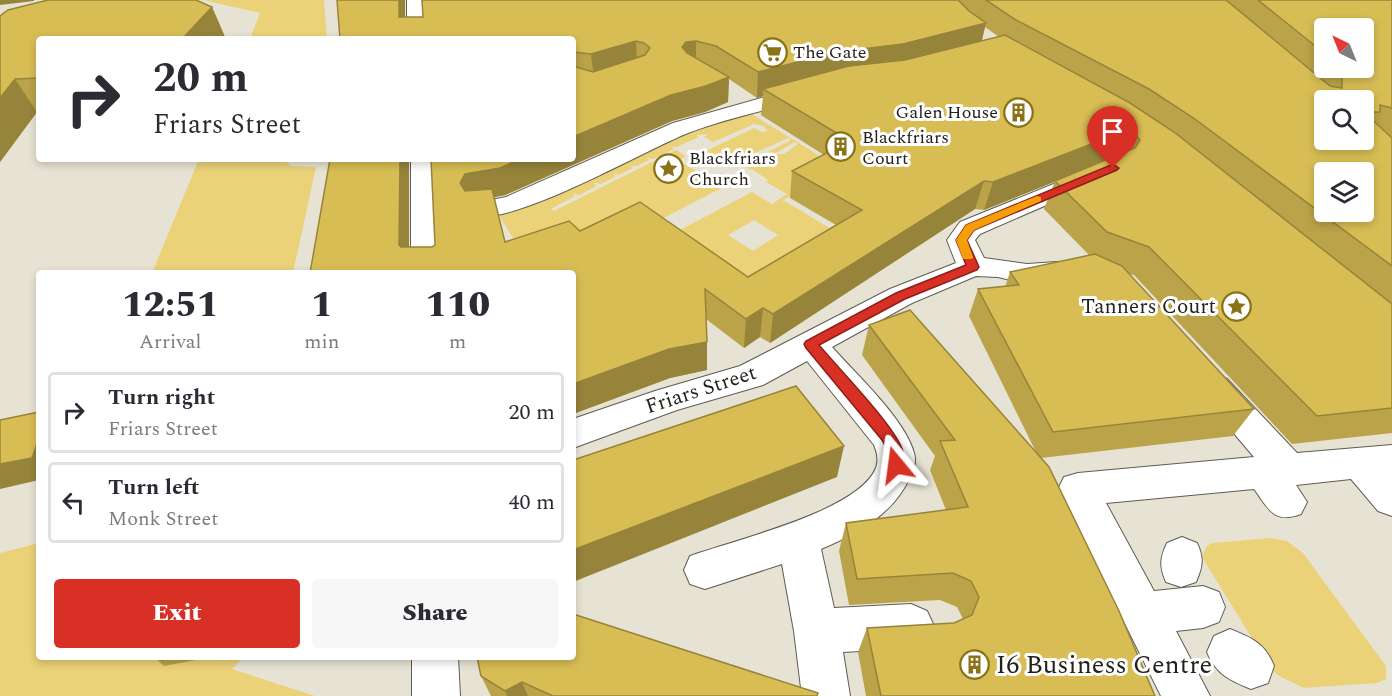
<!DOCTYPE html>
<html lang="en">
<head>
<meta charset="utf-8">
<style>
  :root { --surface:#fff; --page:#f7f7f7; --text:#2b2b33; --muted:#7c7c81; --line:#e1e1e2; --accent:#d93025 }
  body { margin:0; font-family:Spectral,serif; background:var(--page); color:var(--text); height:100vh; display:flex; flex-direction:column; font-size:22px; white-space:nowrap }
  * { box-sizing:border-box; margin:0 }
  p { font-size:20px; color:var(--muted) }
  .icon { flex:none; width:33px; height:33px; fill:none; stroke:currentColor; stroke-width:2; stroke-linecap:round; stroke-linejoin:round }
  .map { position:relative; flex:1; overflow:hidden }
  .side { position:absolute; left:36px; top:270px; width:540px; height:390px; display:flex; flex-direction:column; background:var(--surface); border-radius:6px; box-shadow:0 3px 9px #0003 }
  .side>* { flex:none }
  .hud { position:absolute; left:36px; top:36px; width:540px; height:126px; border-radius:6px; box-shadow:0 3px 9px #0003; background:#fff; color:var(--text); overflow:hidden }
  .needle { width:39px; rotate:317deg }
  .buttons { position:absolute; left:1314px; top:18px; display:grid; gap:12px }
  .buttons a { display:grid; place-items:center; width:60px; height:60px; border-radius:6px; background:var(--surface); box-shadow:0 3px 9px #0003; font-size:30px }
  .pin { position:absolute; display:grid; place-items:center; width:51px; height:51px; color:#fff; margin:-62px -26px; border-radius:50% 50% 50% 0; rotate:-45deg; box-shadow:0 0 6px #0007 }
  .pin .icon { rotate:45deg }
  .me { position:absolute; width:66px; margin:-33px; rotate:344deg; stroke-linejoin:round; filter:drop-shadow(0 0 4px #0008) }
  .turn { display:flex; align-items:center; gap:21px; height:126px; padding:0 18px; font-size:27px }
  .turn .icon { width:78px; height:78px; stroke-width:2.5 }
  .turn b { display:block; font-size:42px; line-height:51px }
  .eta { display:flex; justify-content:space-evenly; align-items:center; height:102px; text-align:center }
  .eta b { font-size:36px; font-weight:800; line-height:42px }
  .action { display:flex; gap:12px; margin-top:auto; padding:12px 18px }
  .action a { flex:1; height:69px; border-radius:6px; background:var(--accent); color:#fff; font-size:24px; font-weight:800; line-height:69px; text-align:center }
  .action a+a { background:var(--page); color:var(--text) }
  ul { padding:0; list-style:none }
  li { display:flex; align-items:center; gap:18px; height:81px; margin:0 12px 9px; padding:0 6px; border:3px solid var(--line); border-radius:6px }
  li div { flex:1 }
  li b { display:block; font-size:22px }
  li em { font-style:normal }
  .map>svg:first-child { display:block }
  .green { fill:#ebd278; fill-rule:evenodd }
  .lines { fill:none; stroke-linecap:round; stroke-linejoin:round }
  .minor-casing { stroke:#5f5c50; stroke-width:2 }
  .minor { fill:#fff; fill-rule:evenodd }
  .wall { fill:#baa348; fill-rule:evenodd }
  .shaded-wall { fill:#97843b }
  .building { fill:#d8bd54; stroke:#97843b; stroke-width:1.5; fill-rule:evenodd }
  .route { fill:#d93025; stroke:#8d1f18; stroke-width:1.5 }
  .slow { fill:#f59e0b }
  .labels { text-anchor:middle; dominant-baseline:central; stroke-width:6; stroke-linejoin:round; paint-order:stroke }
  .far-poi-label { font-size:18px; fill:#23211c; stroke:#fff; text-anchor:start }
  .poi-label { font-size:21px; fill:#23211c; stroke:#fff; text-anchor:end }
  .street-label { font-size:21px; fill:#23211c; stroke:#fff }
  .near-poi-label { font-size:26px; fill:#23211c; stroke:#fff; text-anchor:start }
</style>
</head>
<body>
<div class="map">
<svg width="1392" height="696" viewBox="0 0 1392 696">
  <rect width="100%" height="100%" fill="#e7e3d4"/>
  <path class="green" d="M203 0H324L327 39H250L260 13Z
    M750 113 867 185 816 183 783 200 848 239 748 300 522 253 493 205 688 129ZM754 124 764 126 767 131 762 132 754 128 706 151 731 164 788 138 791 140 768 152 776 153 795 142 798 144 784 154H765L741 166 755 171 768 180 766 182 787 194 772 204 752 192 678 231 652 224 735 181 721 173 710 178 678 161 686 156 676 150 554 211 551 209 575 196 573 194 579 195 597 186 594 183 601 184 615 177 613 174 619 175 633 168 630 166H637L649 160 647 158 653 159 674 149 672 147H677L699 137 696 135 709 134 704 137 713 142ZM754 220 778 235 753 251 728 235Z
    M199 159H284L291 166 316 167 293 273H152Z
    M1271 538 1287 541 1303 553 1386 666V679L1377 683 1304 688 1279 676 1271 669 1203 559V554L1207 546 1212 543Z
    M39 543V657H238L240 661 232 669 315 696H0V553Z"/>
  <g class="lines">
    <defs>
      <path id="minor" d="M407 0H425L427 39H407Z
        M804 86 812 88 815 93 812 98C771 109 728 118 688 133 643 151 514 226 472 216L469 210 472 204 506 197 673 123Z
        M411 159H435L441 273H411Z
        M1093 168 1102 171 1106 176 1102 181 980 234 975 240 984 258 1027 264 1057 262 1067 264 1072 271 1067 278 1027 284 998 277 976 276 912 303 832 347C856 374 905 419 914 453 917 463 913 470 909 479 892 515 857 534 821 549L834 608 911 604 927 611 934 626 927 641 911 648 843 652 850 696H802L794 631 782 564 705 589 690 584 684 570 690 556C733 540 858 512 876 468 879 460 877 452 874 445L807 361 763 385 677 410 573 448V419L655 391 740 366 890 289 956 263 947 240 960 222Z
        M1215 375 1227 379 1297 453 1392 445V516L1378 511 1351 479 1296 485 1307 502 1301 514C1273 524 1269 509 1254 489L1106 503 1154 591 1203 586 1219 592 1225 607 1219 622 1203 628 1176 631 1210 696H1161L1058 489 1064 477 1078 473 1254 457 1203 397 1198 388 1203 379Z
        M1182 537 1197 543C1204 558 1203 566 1196 582L1181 587 1166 582C1159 566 1160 558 1167 543Z
        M1230 629C1252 638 1265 643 1274 666L1268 683 1251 689C1229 680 1216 674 1207 652L1214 636Z
        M412 657H458L460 696H412Z"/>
    </defs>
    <use href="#minor" class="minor-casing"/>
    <use href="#minor" class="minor"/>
  </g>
  <path class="wall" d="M405 0V17H423L422 0H1392V433L1292 444 1134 275 1129 274 1254 409 1233 436 1041 458 1155 696H866L858 652 867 628 954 623 963 619 957 607 940 600 849 605 839 551 846 523 946 510 930 470 935 456 862 355 869 325 1036 452 969 316 978 289 1005 287 1010 272 1089 255 1044 209 1055 181 984 210 975 209 770 343 760 337 744 348 706 319 707 370 670 378 573 414V273H310L409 159V247H432L435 245 431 159H573V39H340ZM985 27 999 37 982 41ZM1324 28 1364 68H1324ZM729 79 757 98 763 96 761 115 824 155 792 171 790 198 836 225 748 277 580 231 505 242 494 197 505 195 672 121 705 112 728 102Z
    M212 7 225 37 224 39H39V112H37L0 162V16Z
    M154 657H212L164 666Z
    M481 676 817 696H491Z"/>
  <path class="shaded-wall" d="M0 0H34V1L0 5Z
    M399 0H405V39L399 17Z
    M212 7 225 37 224 39H182Z
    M986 23 980 47 763 89V96L757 98 758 72 837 52Z
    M636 41 637 66 594 79 591 54Z
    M696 41V65L682 47 686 42Z
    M729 77 728 102 705 112 672 121 505 195 472 202 460 183 465 174 520 159H573V137L671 95Z
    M15 79 37 112 0 162V98Z
    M1125 131 1114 158 984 210 993 182Z
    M400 159H409V273L399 245Z
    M984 181 975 209 770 343 773 314Z
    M763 308 760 337 744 348 746 319Z
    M707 342V370L670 378 573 414V384L669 349Z
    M39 438V480L0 489V464Z
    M844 446 837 477 573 582V550Z
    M522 682 528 696H507L505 691Z"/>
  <path class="building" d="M48 0H196L212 7 182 39H39V78L15 79 0 98V16L8 10Z
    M337 0H399V17H423L422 0H958L969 11 986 23 903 44 837 52 758 72 716 46 696 41 686 42 682 47 687 53 729 77 706 86 671 95 573 137V66L593 72 645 55 650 48 644 43 636 41 591 54 573 52V39H340Z
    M986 0H1226L1330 86 1342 88V77L1350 76 1349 73 1342 68H1364V28H1324V53L1258 0H1392V108L1380 105V112H1369L1367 115 1392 138V266L1195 119 1149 89 1016 20ZM1324 100H1364V140H1324ZM1324 172H1364V212H1324Z
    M1005 35 1130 103 1174 132 1392 304V408L1317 416 1149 247 1107 232 1055 181 1135 148 1140 140 1135 134 1125 131 993 182 984 181 773 314 763 308 746 319 705 289 707 342 669 349 573 384V273H310L330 159H400L399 245 401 247H432L435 245 431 159H520L500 168 465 174 460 183 465 191 492 189 505 242 569 221 580 231 640 202 748 277 862 210 792 171 850 141 763 89 849 66 905 60Z
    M1095 254 1122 266 1254 409 1053 432 978 289 1019 285 1010 272Z
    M910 310 1049 467 1119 611 1155 696H881L867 628 954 623 972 615 979 597 971 581 953 573 857 579 846 523 968 507 940 441 955 440 869 325Z
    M796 386 844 446 573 550V460Z
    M39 412V438L32 458 0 464V420Z
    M573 614 818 693 817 696H553L522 682 505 691 481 676 477 657H573Z"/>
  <path class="route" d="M1113 164 1119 168 1117 170 974 230 967 240 979 267 977 270 905 299 819 345C837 367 898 429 903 452 905 458 905 465 902 470L896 472 891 470 888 451 882 440 806 348 804 344 806 341 896 293 966 265 956 240 966 225Z"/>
  <path class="slow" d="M1037 196 1041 197V201L974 230 967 240 973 257 972 259H963L956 240 966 225Z"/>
  <defs>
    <symbol id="supermarket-ring" viewBox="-11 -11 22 22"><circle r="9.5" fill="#fff" stroke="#897316" stroke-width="1.5"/><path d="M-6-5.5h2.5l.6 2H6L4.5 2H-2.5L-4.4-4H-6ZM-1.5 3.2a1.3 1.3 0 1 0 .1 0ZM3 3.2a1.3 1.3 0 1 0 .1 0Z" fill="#897316"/></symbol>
    <symbol id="building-ring" viewBox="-11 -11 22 22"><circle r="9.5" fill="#fff" stroke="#897316" stroke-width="1.5"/><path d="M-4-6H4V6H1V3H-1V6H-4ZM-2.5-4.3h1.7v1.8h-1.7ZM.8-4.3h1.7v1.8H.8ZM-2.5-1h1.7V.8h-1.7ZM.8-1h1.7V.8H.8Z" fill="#897316"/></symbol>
    <symbol id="sight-ring" viewBox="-11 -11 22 22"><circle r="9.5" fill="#fff" stroke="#897316" stroke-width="1.5"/><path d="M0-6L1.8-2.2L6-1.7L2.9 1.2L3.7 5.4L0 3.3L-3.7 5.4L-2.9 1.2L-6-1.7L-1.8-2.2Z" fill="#897316"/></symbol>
  </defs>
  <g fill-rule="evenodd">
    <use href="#supermarket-ring" x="756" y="36" width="33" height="33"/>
    <use href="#building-ring" x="1002" y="96" width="33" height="33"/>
    <use href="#building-ring" x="824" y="130" width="33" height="33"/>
    <use href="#sight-ring" x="652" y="152" width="33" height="33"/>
    <use href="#sight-ring" x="1220" y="290" width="33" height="33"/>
    <use href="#building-ring" x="958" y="648" width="33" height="33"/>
  </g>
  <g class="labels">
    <g class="far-poi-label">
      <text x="793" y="52">The Gate</text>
      <text x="998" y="112" text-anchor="end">Galen House</text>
      <text x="862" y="137">Blackfriars<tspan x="862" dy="21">Court</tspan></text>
      <text x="689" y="158">Blackfriars<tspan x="689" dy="21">Church</tspan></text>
    </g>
    <g class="poi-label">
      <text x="1216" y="307">Tanners Court</text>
    </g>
    <g class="street-label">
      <text transform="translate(701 390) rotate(-18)">Friars Street</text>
    </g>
    <g class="near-poi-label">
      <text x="996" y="665">I6 Business Centre</text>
    </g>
  </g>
</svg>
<div class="buttons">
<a><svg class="needle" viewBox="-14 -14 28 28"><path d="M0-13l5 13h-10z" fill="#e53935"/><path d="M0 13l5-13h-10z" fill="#7c7c81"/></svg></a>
<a><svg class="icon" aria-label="search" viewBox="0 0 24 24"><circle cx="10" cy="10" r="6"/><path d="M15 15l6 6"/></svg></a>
<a><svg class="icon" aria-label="layers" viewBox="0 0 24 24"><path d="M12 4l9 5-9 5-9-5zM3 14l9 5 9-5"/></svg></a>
</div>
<div class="pin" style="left:1113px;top:168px;background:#d93025"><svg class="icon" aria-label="arrive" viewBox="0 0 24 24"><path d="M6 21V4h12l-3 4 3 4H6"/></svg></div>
<svg class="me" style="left:896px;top:465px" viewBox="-20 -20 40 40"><path d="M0-17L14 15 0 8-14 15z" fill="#d93025" stroke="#fff" stroke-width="4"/></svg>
<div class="hud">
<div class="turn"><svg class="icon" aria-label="right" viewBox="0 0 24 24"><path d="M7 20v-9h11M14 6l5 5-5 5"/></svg><div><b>20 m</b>Friars Street</div></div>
</div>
<section class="side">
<div class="eta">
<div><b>12:51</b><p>Arrival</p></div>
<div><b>1</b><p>min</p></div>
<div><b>110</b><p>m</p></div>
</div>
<ul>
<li><svg class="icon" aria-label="right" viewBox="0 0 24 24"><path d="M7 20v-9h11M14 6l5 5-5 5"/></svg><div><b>Turn right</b><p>Friars Street</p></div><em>20 m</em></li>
<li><svg class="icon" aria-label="left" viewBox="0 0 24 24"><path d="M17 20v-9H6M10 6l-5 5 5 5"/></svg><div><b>Turn left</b><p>Monk Street</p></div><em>40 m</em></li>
</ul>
<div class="action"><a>Exit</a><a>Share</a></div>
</section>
</div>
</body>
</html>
